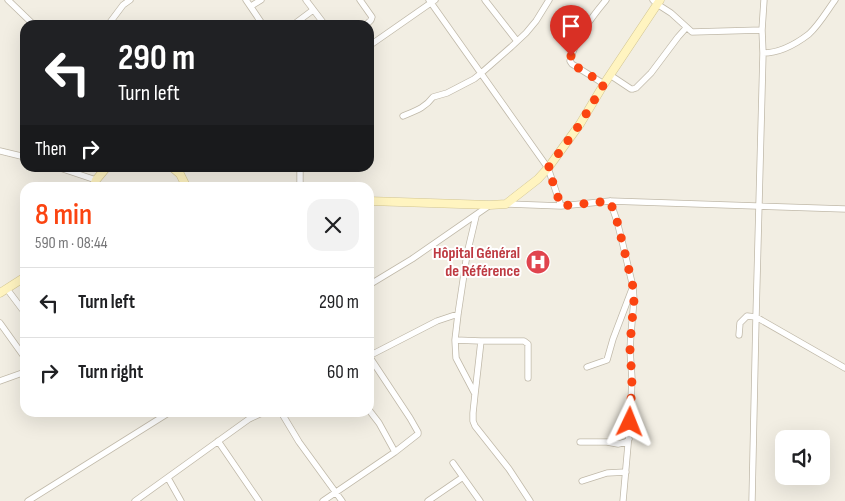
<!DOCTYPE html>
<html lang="en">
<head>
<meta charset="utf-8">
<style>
  :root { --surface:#fff; --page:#f2f2f2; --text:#202124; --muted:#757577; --line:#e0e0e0; --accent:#fb4411 }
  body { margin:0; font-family:"Sofia Sans Condensed",sans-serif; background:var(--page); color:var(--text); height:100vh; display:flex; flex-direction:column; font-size:19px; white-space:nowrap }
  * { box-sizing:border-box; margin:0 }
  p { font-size:16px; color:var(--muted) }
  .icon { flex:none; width:28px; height:28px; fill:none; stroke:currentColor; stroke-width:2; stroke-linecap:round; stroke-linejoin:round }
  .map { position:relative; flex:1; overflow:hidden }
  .details { position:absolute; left:20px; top:182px; width:354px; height:235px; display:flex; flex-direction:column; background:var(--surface); border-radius:15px; box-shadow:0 5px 20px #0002 }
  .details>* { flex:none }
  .hud { position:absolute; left:20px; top:20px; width:354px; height:152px; border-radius:15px; box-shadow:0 5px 20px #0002; background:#202124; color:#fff; overflow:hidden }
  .tools { position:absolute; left:775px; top:430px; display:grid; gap:10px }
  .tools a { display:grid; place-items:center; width:55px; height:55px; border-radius:10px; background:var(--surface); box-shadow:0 5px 20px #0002; font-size:25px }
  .pin { position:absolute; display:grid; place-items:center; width:42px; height:42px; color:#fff; margin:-51px -21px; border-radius:50% 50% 50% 0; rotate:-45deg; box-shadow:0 0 5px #0007 }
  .pin .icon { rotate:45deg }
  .me { position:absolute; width:55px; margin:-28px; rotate:2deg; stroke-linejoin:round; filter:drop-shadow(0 0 4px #0008) }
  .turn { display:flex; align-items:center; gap:18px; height:105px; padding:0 15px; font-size:22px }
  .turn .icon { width:65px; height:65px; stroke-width:2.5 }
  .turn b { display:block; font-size:35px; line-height:42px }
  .then { display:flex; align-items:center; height:48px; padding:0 15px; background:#0003; gap:10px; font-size:19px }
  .round { display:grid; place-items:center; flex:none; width:52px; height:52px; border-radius:15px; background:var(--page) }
  .overview { display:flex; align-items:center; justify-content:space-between; height:85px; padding:0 15px }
  h1 { font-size:30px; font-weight:600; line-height:38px; color:var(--accent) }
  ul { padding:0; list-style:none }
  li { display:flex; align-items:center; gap:15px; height:70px; padding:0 15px; border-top:1px solid var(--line) }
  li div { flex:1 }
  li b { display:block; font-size:19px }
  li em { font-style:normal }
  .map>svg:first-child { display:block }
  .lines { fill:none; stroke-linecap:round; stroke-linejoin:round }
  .street-casing { stroke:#c0b9a9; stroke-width:7 }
  .secondary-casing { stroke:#d2c592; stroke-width:9 }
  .street { stroke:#fff; stroke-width:5.5 }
  .secondary { stroke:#fff4c0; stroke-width:8 }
  .route { stroke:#fb4411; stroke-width:9; stroke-dasharray:0 16.2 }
  .labels { text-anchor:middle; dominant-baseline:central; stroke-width:4; stroke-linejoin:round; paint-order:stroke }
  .health-label { font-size:16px; font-weight:bold; fill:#be3a42; stroke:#fff; text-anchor:end }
</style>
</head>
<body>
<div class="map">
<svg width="845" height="501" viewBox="0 0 845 501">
  <rect width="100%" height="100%" fill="#f2eee3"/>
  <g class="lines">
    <defs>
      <path id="street" d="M8 0 34 25
        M246 0 263 25
        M306 0 325 25
        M360 0 372 17 371 20 366 25
        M429 0 548 168 561 206
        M485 0 517 41
        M653 0 657 4 671 13 692 32 762 30
        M251 6 261 0
        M108 25 123 5 130 0
        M293 25 313 10
        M369 46 435 0
        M763 53C779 53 796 44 809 34 819 25 827 11 835 0
        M610 75 631 89H633L636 88 651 73 678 37 686 28
        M604 84 572 64 570 61C576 38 591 18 606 0
        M403 116C415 111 425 108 433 97L447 93 474 79 479 75 511 47 526 33 536 21 549 0
        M0 151 25 157
        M60 168 96 180
        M300 188V168
        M610 201 617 221 623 245 633 287 634 300 631 333 630 350 632 379 630 422 623 501
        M506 204 561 206 610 201 845 209
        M476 216 467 254 458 314 455 340 456 358 475 394 473 413V421L475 426 509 469 530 501
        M369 285 412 259 490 205
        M7 289 22 309 25 310
        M0 323 25 358
        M739 335 740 323 747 316 756 317 845 368
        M455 340 481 341 475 394
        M481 341H524L528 344V378
        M369 356 437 321 458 314
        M587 367 607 360 613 339 632 289
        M0 381 25 372
        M369 410 379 423 395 452
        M281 412 299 442 342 501
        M218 441 259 501
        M580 442H607L618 444 626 442 629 439
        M453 463 480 501
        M168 478 181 501
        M582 481 607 473 626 472
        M28 501 170 412
        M135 501 249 419 264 412
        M323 501 395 452 418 434V432L410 418 369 356
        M428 501 463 477
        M752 501 756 317 763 53 762 30 764 0"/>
      <path id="secondary" d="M173 168 180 174 187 188
        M93 188 96 180 106 168
        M369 201 490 205 506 204 538 179 548 168 580 124 604 84 660 0
        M0 293 25 277"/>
    </defs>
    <use href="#street" class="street-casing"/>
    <use href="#secondary" class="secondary-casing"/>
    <use href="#street" class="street"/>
    <use href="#secondary" class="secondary"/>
  </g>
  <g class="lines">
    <path class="route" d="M571 56 570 60 572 64 604 84 580 124 548 168 561 206 610 201 617 221 623 245 633 287 634 300 631 333 630 350 632 379 630 422"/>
  </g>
  <defs>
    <symbol id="hospital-disc" viewBox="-11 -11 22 22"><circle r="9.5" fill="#e0444e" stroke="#fff"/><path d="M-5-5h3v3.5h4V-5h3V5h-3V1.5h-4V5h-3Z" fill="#fff"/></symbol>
  </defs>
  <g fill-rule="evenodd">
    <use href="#hospital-disc" x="524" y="248" width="28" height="28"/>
  </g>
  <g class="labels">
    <g class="health-label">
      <text x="520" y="253">Hôpital Général<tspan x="520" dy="18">de Référence</tspan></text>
    </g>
  </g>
</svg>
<div class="tools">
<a><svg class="icon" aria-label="sound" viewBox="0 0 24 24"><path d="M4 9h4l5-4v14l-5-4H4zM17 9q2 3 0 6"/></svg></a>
</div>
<div class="pin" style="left:571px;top:56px;background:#d93025"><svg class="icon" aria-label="arrive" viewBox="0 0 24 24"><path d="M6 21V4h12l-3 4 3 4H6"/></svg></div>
<svg class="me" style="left:630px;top:422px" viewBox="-20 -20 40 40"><path d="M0-17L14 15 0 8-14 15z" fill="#fb4411" stroke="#fff" stroke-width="4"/></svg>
<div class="hud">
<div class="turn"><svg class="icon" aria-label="left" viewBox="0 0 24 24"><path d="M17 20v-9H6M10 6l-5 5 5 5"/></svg><div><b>290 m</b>Turn left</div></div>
<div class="then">Then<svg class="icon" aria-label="right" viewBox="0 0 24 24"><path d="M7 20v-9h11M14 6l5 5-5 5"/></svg></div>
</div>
<section class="details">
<div class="overview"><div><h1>8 min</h1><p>590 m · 08:44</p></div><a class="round"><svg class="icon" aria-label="close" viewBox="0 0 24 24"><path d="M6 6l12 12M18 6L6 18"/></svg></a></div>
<ul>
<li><svg class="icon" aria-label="left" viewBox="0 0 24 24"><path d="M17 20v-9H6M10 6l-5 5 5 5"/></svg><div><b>Turn left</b></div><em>290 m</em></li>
<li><svg class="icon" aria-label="right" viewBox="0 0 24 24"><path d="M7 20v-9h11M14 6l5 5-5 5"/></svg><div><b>Turn right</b></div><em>60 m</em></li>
</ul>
</section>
</div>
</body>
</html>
